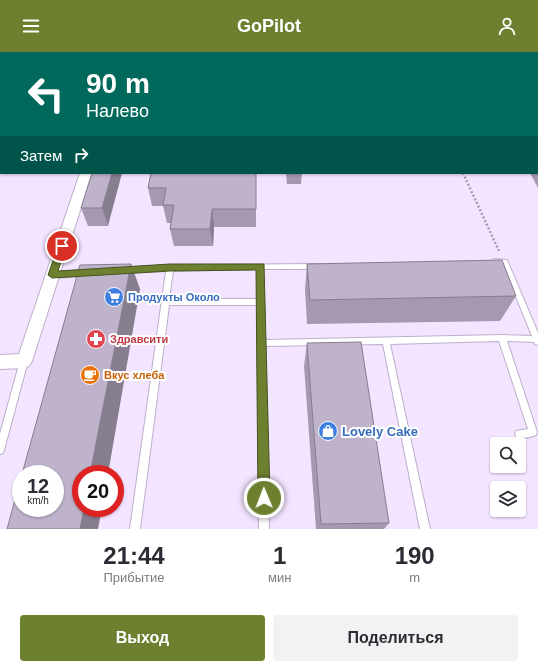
<!DOCTYPE html>
<html lang="ru">
<head>
<meta charset="utf-8">
<style>
  :root { --surface:#fff; --page:#f2f2f3; --text:#2b2b33; --muted:#7c7c81; --accent:#6c8030 }
  body { margin:0; font-family:Arial,sans-serif; background:var(--page); color:var(--text); height:100vh; display:flex; flex-direction:column; font-size:15px; white-space:nowrap }
  * { box-sizing:border-box; margin:0 }
  p { font-size:13px; color:var(--muted) }
  .icon { flex:none; width:22px; height:22px; fill:none; stroke:currentColor; stroke-width:2; stroke-linecap:round; stroke-linejoin:round }
  .map { position:relative; height:477px; overflow:hidden }
  .details { display:flex; flex-direction:column; background:var(--surface); flex:1 }
  .details>* { flex:none }
  .guide { position:absolute; left:0px; top:0px; width:538px; height:122px; box-shadow:0 1px 3px #0004; background:#00695c; color:#fff; overflow:hidden }
  .fabs { position:absolute; left:490px; top:385px; display:grid; gap:8px }
  .fabs a { display:grid; place-items:center; width:36px; height:36px; border-radius:4px; background:var(--surface); box-shadow:0 1px 3px #0004; font-size:20px }
  .speed { position:absolute; left:12px; top:413px; display:flex; gap:8px; font-size:20px; font-weight:700; text-align:center }
  .speed>* { display:grid; place-content:center; width:52px; height:52px; border-radius:50%; background:var(--surface); box-shadow:0 1px 3px #0004; line-height:1 }
  .speed small { font-size:10px; font-weight:400 }
  .speed .limit { border:6px solid #d22; background:#fff; color:#111 }
  .pin { position:absolute; display:grid; place-items:center; width:34px; height:34px; color:#fff; margin:-17px; border:2px solid #fff; border-radius:50%; box-shadow:0 1px 4px #0007 }
  .me { position:absolute; width:44px; margin:-22px; rotate:359deg; stroke-linejoin:round; filter:drop-shadow(0 0 3px #0008) }
  .turn { display:flex; align-items:center; gap:14px; height:84px; padding:0 20px; font-size:18px }
  .turn .icon { width:52px; height:52px; stroke-width:2.5 }
  .turn b { display:block; font-size:28px; line-height:34px }
  .then { display:flex; align-items:center; height:38px; padding:0 20px; background:#0003; gap:8px; font-size:15px }
  .eta { display:flex; justify-content:space-evenly; align-items:center; height:68px; text-align:center }
  .eta b { font-size:24px; font-weight:600; line-height:28px }
  .button { display:flex; gap:8px; margin-top:auto; padding:8px 20px }
  .button a { flex:1; height:46px; border-radius:4px; background:var(--accent); color:#fff; font-size:16px; font-weight:600; line-height:46px; text-align:center }
  .button a+a { background:var(--page); color:var(--text) }
  header { display:flex; justify-content:space-between; align-items:center; height:52px; padding:0 20px; background:var(--accent); color:#fff; font-size:18px; font-weight:600 }
  .map>svg:first-child { display:block }
  .lines { fill:none; stroke-linecap:round; stroke-linejoin:round }
  .lane-casing { stroke:#bdafc9; stroke-width:2 }
  .street-casing { stroke:#bdafc9; stroke-width:2 }
  .path-far1 { stroke:#a69baf; stroke-width:2; stroke-dasharray:1.5 1.5; stroke-linecap:butt }
  .path { stroke:#a69baf; stroke-width:2.5; stroke-dasharray:2 2; stroke-linecap:butt }
  .lane { fill:#fff; fill-rule:evenodd }
  .street { fill:#fff; fill-rule:evenodd }
  .wall { fill:#a499af }
  .shaded-wall { fill:#867d8e }
  .building { fill:#bfb2cb; stroke:#867d8e }
  .route { fill:#6c8030; stroke:#46531f }
  .labels { text-anchor:middle; dominant-baseline:central; stroke-width:4; stroke-linejoin:round; paint-order:stroke }
  .shop-label { font-size:11px; font-weight:bold; fill:#366cbe; stroke:#fff; text-anchor:start }
  .health-label { font-size:11px; font-weight:bold; fill:#be3a42; stroke:#fff; text-anchor:start }
  .food-label { font-size:11px; font-weight:bold; fill:#c56008; stroke:#fff; text-anchor:start }
  .near-shop-label { font-size:13px; font-weight:bold; fill:#366cbe; stroke:#fff; text-anchor:start }
</style>
</head>
<body>
<header><svg class="icon" aria-label="menu" viewBox="0 0 24 24"><path d="M4 6h16M4 12h16M4 18h16"/></svg>GoPilot<svg class="icon" aria-label="person" viewBox="0 0 24 24"><circle cx="12" cy="8" r="4"/><path d="M4 21q1-7 8-7t8 7"/></svg></header>
<div class="map">
<svg width="538" height="477" viewBox="0 0 538 477">
  <rect width="100%" height="100%" fill="#f3e4ff"/>
  <g class="lines">
    <defs>
      <path id="lane" d="M191 0H195V1H191Z
        M413 0H418V1H413Z
        M473 0H478V1H473Z
        M537 43H538V45H537Z
        M0 83H1V87H0Z
        M494 207 507 208 538 281V293L535 292 534 290 507 289 537 380 536 383C531 385 522 387 516 385L515 382 516 379 528 377 499 289 390 292 430 477H420L383 292 265 294 269 477H259L257 253H169L140 477H130L166 219 124 221 121 218 122 216 170 213 318 212 319 214 316 217H263L265 288 502 283 532 284 503 213 492 212 491 210ZM257 217V247H169L173 219Z
        M86 218 89 221 86 224 52 226 49 223 52 220Z
        M24 306 27 307 28 309 4 398 3 401 0 402V382L20 309 21 307Z"/>
      <path id="street" d="M121 0H129V1H121Z
        M80 121H92L32 309 29 314 24 316 0 317V303L19 302Z"/>
    </defs>
    <use href="#lane" class="lane-casing"/>
    <use href="#street" class="street-casing"/>
    <path class="path-far1" d="M281 0 283 1
      M309 0H349"/>
    <path class="path" d="M463 121 499 199"/>
    <use href="#lane" class="lane"/>
    <use href="#street" class="street"/>
  </g>
  <path class="wall" d="M0 0H17V1H1V46H0Z
    M485 0H538V36H537V1H485Z
    M537 49H538V136L530 121H537Z
    M92 121 108 174H88L81 156Z
    M151 121H256V175H214L213 194H174L170 177 171 171H167L163 154H152L148 136Z
    M286 121H302L301 132H287Z
    M307 212 516 244 500 269 307 272 305 237Z
    M307 291 389 471 384 477H316L304 314Z"/>
  <path class="shaded-wall" d="M1 0H17V1H1V28L0 29V2Z
    M85 0H96V1H85Z
    M169 0H175L174 1H169Z
    M112 121H122L108 174 102 156Z
    M212 157 214 175 213 194 210 177Z
    M131 212 140 237 108 422H90Z
    M84 456H102L98 477H80Z"/>
  <path class="building" d="M39 0H85V1H39Z
    M137 0H169V1H137Z
    M512 0H538V10H537V1H512Z
    M0 15H1V30H0Z
    M537 49H538V73L537 71Z
    M537 78H538V103L537 102Z
    M92 121H112L102 156H81Z
    M151 121H256V157H212L210 177H170L174 153H163L166 136H148Z
    M502 208 516 244 310 248 307 212Z
    M131 212 90 422H81V456H84L80 477H7L21 426V456H55V422H22L80 213Z
    M361 290 389 471 321 472 307 291Z"/>
  <path class="route" d="M62 191 66 194 58 219 170 212H264L270 446 268 450 264 452 260 450 258 446 256 218 170 219 52 226 48 223 58 194Z"/>
  <defs>
    <symbol id="supermarket-disc" viewBox="-11 -11 22 22"><circle r="9.5" fill="#3f7fe0" stroke="#fff"/><path d="M-6-5.5h2.5l.6 2H6L4.5 2H-2.5L-4.4-4H-6ZM-1.5 3.2a1.3 1.3 0 1 0 .1 0ZM3 3.2a1.3 1.3 0 1 0 .1 0Z" fill="#fff"/></symbol>
    <symbol id="pharmacy-disc" viewBox="-11 -11 22 22"><circle r="9.5" fill="#e0444e" stroke="#fff"/><path d="M-2-6h4v4h4v4h-4v4h-4v-4h-4v-4h4Z" fill="#fff"/></symbol>
    <symbol id="cafe-disc" viewBox="-11 -11 22 22"><circle r="9.5" fill="#e8710a" stroke="#fff"/><path d="M-5.5-4.5H6V0H3Q3 3.5 0 3.5H-2.5Q-5.5 3.5-5.5 0ZM3-3.2v2h1.7v-2ZM-6 4.5H4V6H-6Z" fill="#fff"/></symbol>
    <symbol id="shop-disc" viewBox="-11 -11 22 22"><circle r="9.5" fill="#3f7fe0" stroke="#fff"/><path d="M-5-2.5h2.3a2.7 3.5 0 0 1 5.4 0H5L5.5 6h-11ZM-1.5-2.5h3a1.5 2.3 0 0 0-3 0Z" fill="#fff"/></symbol>
  </defs>
  <g fill-rule="evenodd">
    <use href="#supermarket-disc" x="103" y="234" width="22" height="22"/>
    <use href="#pharmacy-disc" x="85" y="276" width="22" height="22"/>
    <use href="#cafe-disc" x="79" y="312" width="22" height="22"/>
    <use href="#shop-disc" x="317" y="368" width="22" height="22"/>
  </g>
  <g class="labels">
    <g class="shop-label">
      <text x="128" y="245">Продукты Около</text>
    </g>
    <g class="health-label">
      <text x="110" y="287">Здравсити</text>
    </g>
    <g class="food-label">
      <text x="104" y="323">Вкус хлеба</text>
    </g>
    <g class="near-shop-label">
      <text x="342" y="379">Lovely Cake</text>
    </g>
  </g>
</svg>
<div class="fabs">
<a><svg class="icon" aria-label="search" viewBox="0 0 24 24"><circle cx="10" cy="10" r="6"/><path d="M15 15l6 6"/></svg></a>
<a><svg class="icon" aria-label="layers" viewBox="0 0 24 24"><path d="M12 4l9 5-9 5-9-5zM3 14l9 5 9-5"/></svg></a>
</div>
<div class="speed"><div>12<small>km/h</small></div><div class="limit">20</div></div>
<div class="pin" style="left:62px;top:194px;background:#d93025"><svg class="icon" aria-label="arrive" viewBox="0 0 24 24"><path d="M6 21V4h12l-3 4 3 4H6"/></svg></div>
<svg class="me" style="left:264px;top:446px" viewBox="-20 -20 40 40"><circle r="17" fill="#6c8030" stroke="#fff" stroke-width="3"/><path d="M0-11L8 9 0 5-8 9z" fill="#fff"/></svg>
<div class="guide">
<div class="turn"><svg class="icon" aria-label="left" viewBox="0 0 24 24"><path d="M17 20v-9H6M10 6l-5 5 5 5"/></svg><div><b>90 m</b>Налево</div></div>
<div class="then">Затем<svg class="icon" aria-label="right" viewBox="0 0 24 24"><path d="M7 20v-9h11M14 6l5 5-5 5"/></svg></div>
</div>
</div>
<section class="details">
<div class="eta">
<div><b>21:44</b><p>Прибытие</p></div>
<div><b>1</b><p>мин</p></div>
<div><b>190</b><p>m</p></div>
</div>
<div class="button"><a>Выход</a><a>Поделиться</a></div>
</section>
</body>
</html>
